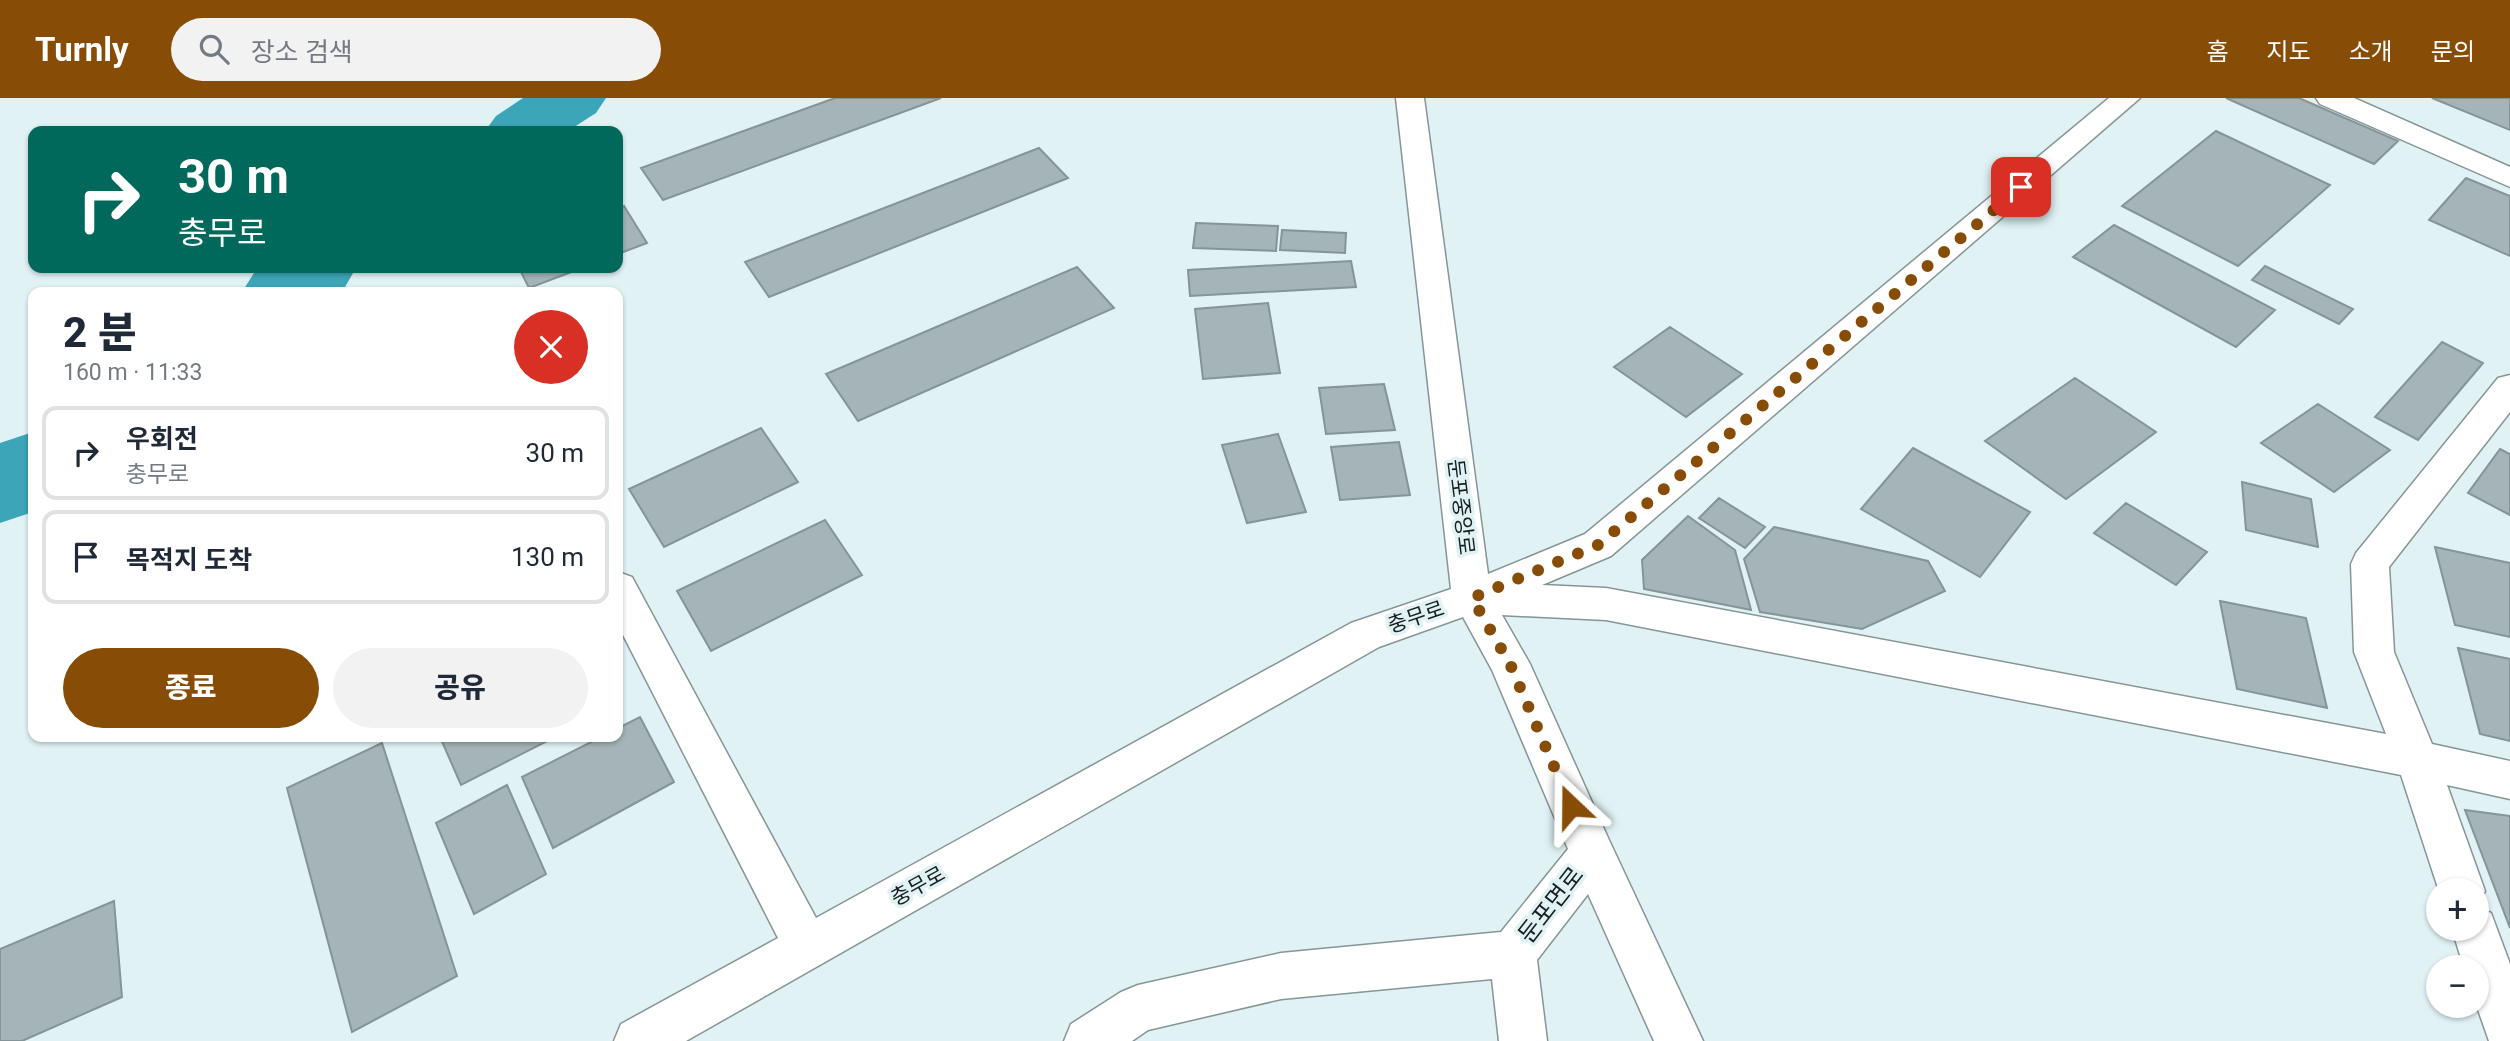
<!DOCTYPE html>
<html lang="ko">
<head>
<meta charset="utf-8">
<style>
  :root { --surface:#fff; --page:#f2f2f3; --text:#1f2937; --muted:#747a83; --line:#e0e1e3; --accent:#874c06 }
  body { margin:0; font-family:Roboto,"Noto Sans KR",sans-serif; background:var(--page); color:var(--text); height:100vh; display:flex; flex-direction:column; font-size:26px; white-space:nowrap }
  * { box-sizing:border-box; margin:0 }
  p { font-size:23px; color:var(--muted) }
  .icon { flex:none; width:38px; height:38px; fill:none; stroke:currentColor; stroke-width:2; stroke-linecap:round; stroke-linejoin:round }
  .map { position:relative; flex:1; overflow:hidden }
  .details { position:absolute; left:28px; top:189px; width:595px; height:455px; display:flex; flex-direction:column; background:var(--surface); border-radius:14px; box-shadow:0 2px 5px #0004 }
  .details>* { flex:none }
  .banner { position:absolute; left:28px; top:28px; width:595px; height:147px; border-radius:14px; box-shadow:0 2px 5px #0004; background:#00695c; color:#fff; overflow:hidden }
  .buttons { position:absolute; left:2426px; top:780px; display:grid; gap:14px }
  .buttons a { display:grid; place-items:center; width:63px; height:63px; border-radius:50%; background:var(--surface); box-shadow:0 2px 5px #0004; font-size:35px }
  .pin { position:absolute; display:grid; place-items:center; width:60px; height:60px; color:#fff; margin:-30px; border-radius:14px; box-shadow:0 4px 10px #0006 }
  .me { position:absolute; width:77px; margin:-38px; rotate:337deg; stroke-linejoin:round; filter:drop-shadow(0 0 5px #0008) }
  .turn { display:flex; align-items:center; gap:24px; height:147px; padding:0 35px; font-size:32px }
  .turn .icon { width:91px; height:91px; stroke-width:2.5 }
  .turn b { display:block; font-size:49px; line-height:60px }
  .round { display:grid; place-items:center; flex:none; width:74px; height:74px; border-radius:37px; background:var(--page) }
  .headline { display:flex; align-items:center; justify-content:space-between; height:119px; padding:0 35px }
  h1 { font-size:42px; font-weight:800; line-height:52px }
  .primary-button { display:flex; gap:14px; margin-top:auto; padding:14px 35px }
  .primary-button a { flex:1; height:80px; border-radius:42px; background:var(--accent); color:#fff; font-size:28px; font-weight:800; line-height:80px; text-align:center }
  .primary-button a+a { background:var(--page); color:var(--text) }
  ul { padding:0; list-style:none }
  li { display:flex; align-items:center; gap:21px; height:94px; margin:0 14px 10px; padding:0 21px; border:4px solid var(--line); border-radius:14px }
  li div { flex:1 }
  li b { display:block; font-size:26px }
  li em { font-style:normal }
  header { display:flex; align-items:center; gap:42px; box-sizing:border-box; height:98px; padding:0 35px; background:var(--accent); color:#fff }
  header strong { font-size:33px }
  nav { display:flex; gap:38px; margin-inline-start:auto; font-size:24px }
  .search { width:490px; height:63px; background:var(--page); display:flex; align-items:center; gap:18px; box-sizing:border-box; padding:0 24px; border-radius:38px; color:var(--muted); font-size:26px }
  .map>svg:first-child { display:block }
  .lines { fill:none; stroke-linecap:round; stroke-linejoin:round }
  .river { fill:#3ca6b8; fill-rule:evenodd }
  .building { fill:#a4b4b8; stroke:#849497; stroke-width:2 }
  .minor-casing { stroke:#859598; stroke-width:3 }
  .minor { fill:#fff; fill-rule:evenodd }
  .route { stroke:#874c06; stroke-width:12; stroke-dasharray:0 21.6 }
  .labels { text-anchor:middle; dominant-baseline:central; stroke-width:7; stroke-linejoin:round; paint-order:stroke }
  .street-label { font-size:21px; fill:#181e20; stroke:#e1f2f5 }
  .near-street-label { font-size:24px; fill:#181e20; stroke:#e1f2f5 }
</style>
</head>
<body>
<header>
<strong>Turnly</strong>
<div class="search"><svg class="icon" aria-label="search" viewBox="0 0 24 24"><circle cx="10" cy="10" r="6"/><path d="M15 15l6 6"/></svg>장소 검색</div>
<nav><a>홈</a><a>지도</a><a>소개</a><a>문의</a></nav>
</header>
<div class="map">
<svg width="2510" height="943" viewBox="0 0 2510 943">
  <rect width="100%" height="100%" fill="#e1f2f5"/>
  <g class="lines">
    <path class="river" d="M523 0H606L596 15 568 33H485L496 18Z
      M262 170H356L345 189 337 194H242L254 175Z
      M33 334V414L0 425V345Z"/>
  </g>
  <path class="building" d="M835 0H941L663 102 641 70Z
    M2226 0H2299L2398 43 2374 66Z
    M2432 0H2510V32Z
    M2216 33 2330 87 2238 168 2122 108Z
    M1039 50 1068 80 769 199 745 164Z
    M2466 80 2510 98V158L2429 122Z
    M624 108 647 145 618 156V111Z
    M1196 125 1278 128 1276 153 1193 150Z
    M2114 127 2275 212 2236 249 2073 159Z
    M1282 132 1346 135 1345 155 1280 152Z
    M1351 163 1356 189 1190 198 1188 172Z
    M2265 168 2353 211 2339 226 2252 182Z
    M1077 169 1114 210 858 323 826 276Z
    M519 170H582L529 190Z
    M1268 205 1280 275 1203 281 1195 211Z
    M1670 229 1742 276 1686 319 1614 269Z
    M2442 244 2483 265 2418 342 2375 319Z
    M2075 280 2156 334 2066 401 1985 343Z
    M1384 286 1395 332 1326 336 1319 290Z
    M2318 306 2390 352 2334 394 2261 345Z
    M761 330 798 384 664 449 629 391Z
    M1278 336 1306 414 1247 425 1222 347Z
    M1399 344 1410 397 1340 402 1331 349Z
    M1913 350 2030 414 1980 479 1861 411Z
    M2500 351 2510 356V417L2468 395Z
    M2242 384 2311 401 2318 449 2246 432Z
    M1719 400 1765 429 1745 450 1699 420Z
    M2126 405 2207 454 2176 487 2094 435Z
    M1688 418 1735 452 1751 512 1644 491 1642 462Z
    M825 422 862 477 711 553 677 493Z
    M1774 429 1928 463 1945 493 1862 531 1760 514 1744 461Z
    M2435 449 2510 465V539L2455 527Z
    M2220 503 2306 520 2327 610 2237 591Z
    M2458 550 2510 561V643L2480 636Z
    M640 619 674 684 553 750 522 679 601 639H618V630Z
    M440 639H555L461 687Z
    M382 645 457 878 352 934 287 690Z
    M507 687 546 776 474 816 436 725Z
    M2465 712 2510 718V830Z
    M114 803 122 899 22 943H0V851Z"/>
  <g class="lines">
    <defs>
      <path id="minor" d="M1396 0H1424L1488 476 1585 436 2109 0H2140L1611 458 1542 487 1606 490 2386 636 2354 554 2351 466 2356 455 2498 280 2510 277V314L2389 469 2394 554 2432 646 2510 663V701L2447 687 2485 793 2478 808 2476 793H2439L2401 677 1606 522 1502 517 1530 566 1609 742 1703 943H1654L1588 796 1537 862 1547 943H1499L1492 881 1281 901 1148 932 1132 943H1064L1071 926 1121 894 1138 887 1281 855 1501 834 1568 751 1492 572 1463 519 1379 549 686 943H614L621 926 778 840 618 527V474L632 479 816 820 1351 525 1451 491Z
        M2316 0H2354L2510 69V89L2320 6Z
        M2476 809 2491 815 2510 866V943H2489L2476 906V870H2464L2452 831H2476Z"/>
    </defs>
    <use href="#minor" class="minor-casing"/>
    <use href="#minor" class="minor"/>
  </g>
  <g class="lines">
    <path class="route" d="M1571 708 1510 566 1472 500 1598 447 2021 89"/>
  </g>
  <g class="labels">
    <g class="street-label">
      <text transform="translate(1461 409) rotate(83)">둔포중앙로</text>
      <text transform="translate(1416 519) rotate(-19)">충무로</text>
      <text transform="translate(918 788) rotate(-29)">충무로</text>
    </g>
    <g class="near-street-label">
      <text transform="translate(1551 807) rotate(-52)">둔포면로</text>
    </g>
  </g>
</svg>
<div class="buttons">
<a>+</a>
<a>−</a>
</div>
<div class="pin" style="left:2021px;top:89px;background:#d93025"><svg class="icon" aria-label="arrive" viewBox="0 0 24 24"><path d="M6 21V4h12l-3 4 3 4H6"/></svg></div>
<svg class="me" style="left:1571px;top:708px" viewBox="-20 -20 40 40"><path d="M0-17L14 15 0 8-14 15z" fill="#874c06" stroke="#fff" stroke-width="4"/></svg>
<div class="banner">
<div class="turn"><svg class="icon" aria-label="right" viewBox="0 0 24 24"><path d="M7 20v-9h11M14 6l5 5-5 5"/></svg><div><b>30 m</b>충무로</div></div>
</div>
<section class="details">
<div class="headline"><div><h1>2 분</h1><p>160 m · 11:33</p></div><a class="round" style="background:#d93025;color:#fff"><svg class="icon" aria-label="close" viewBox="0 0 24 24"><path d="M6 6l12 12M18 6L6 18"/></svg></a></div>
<ul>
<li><svg class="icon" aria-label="right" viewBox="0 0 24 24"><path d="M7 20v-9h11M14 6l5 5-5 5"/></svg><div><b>우회전</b><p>충무로</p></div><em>30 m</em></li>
<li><svg class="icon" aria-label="arrive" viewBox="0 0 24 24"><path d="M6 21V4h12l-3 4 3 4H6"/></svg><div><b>목적지 도착</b></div><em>130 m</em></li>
</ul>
<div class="primary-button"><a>종료</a><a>공유</a></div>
</section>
</div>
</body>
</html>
